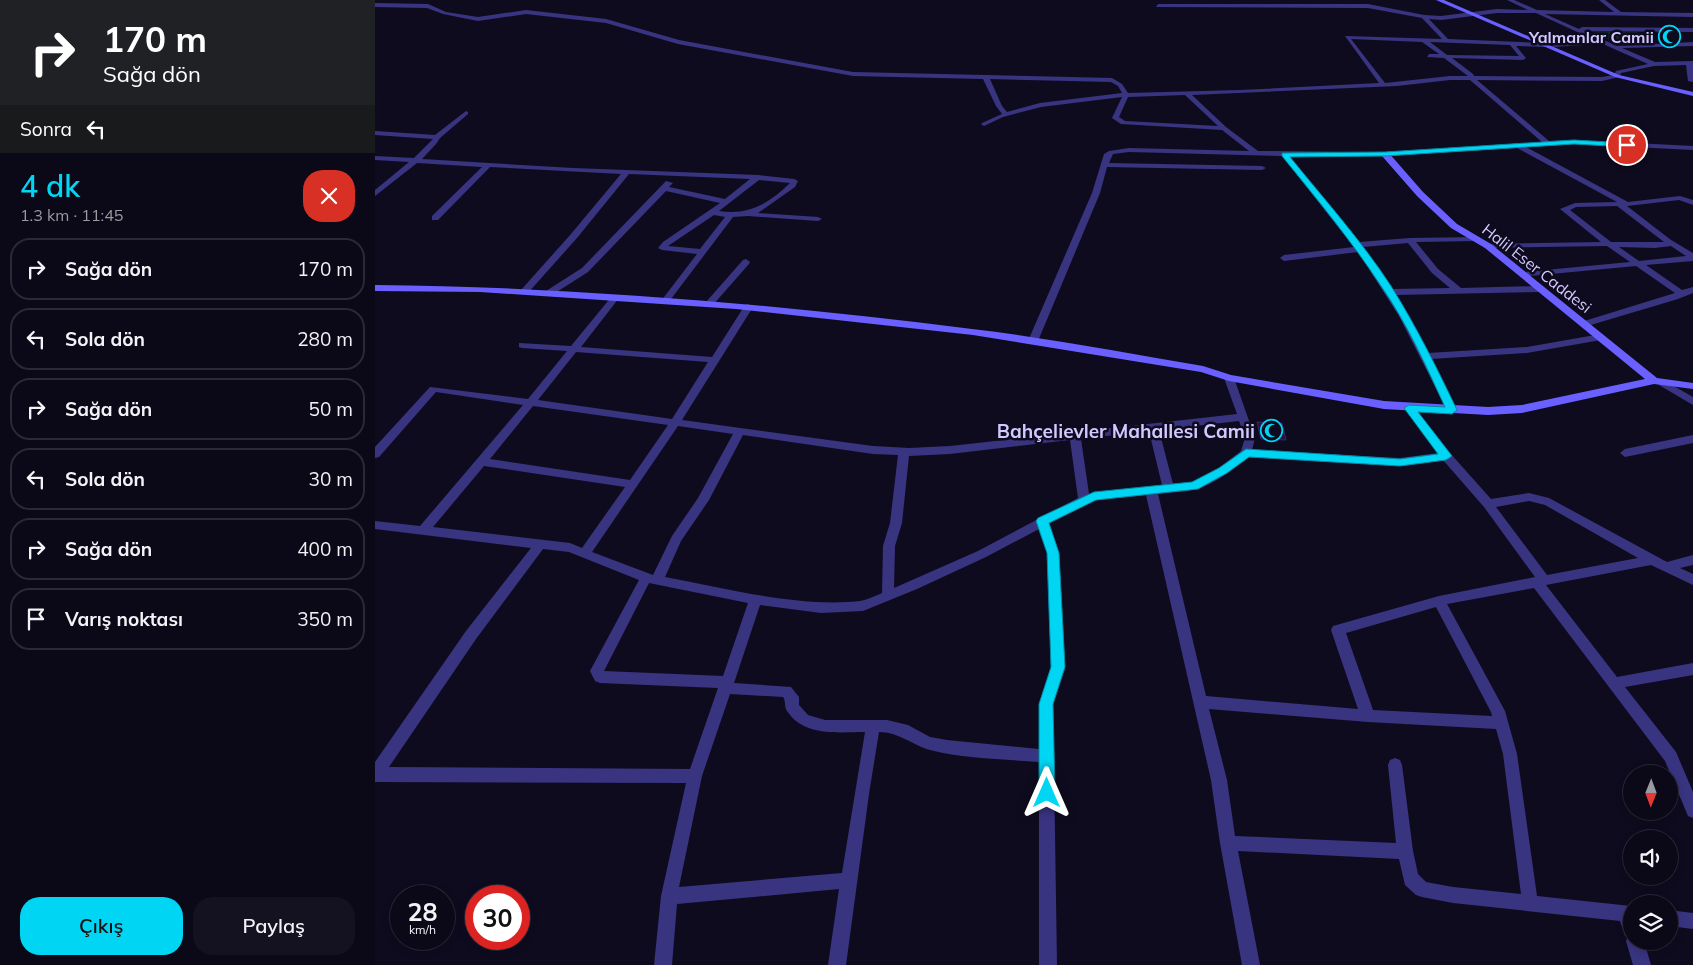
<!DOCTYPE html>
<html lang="tr">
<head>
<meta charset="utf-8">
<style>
  :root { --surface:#0b0817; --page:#141120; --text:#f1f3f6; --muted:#9a9aa1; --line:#2b2936; --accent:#00d5f4 }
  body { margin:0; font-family:Mulish,sans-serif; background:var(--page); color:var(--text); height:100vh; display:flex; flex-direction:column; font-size:19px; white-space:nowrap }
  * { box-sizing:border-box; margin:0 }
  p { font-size:16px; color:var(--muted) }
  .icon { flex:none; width:28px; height:28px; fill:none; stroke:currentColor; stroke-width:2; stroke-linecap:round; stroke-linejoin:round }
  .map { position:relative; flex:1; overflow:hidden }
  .drawer { display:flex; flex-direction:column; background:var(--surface); width:375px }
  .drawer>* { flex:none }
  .guide { background:#202124; color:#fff; overflow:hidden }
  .needle { width:32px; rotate:181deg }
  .controls { position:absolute; left:1248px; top:765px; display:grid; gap:10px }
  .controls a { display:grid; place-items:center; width:55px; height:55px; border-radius:50%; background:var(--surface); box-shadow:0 2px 8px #0003,0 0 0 1px var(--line); font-size:25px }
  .speed { position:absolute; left:15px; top:885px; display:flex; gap:10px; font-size:25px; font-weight:700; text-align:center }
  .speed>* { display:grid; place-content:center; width:65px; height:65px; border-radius:50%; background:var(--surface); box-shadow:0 2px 8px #0003,0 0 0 1px var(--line); line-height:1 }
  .speed small { font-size:12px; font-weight:400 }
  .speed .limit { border:8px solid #d22; background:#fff; color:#111 }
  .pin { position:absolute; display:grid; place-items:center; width:42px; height:42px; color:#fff; margin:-21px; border:2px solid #fff; border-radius:50%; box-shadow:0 1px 5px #0007 }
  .me { position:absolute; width:55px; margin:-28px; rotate:0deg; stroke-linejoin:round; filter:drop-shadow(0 0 4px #0008) }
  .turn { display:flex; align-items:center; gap:18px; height:105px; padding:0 20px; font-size:22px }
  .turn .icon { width:65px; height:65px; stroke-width:2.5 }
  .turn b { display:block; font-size:35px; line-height:42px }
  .then { display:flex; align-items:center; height:48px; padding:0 20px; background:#0003; gap:10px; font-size:19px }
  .round { display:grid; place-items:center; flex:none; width:52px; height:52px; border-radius:20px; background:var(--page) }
  .head { display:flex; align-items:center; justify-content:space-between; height:85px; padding:0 20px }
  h1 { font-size:30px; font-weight:600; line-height:38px; color:var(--accent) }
  .primary-button { display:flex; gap:10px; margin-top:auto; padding:10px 20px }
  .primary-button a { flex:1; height:58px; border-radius:20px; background:var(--accent); color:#111; font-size:20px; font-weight:600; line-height:58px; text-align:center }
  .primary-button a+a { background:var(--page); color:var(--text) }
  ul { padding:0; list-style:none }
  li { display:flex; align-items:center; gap:15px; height:62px; margin:0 10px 8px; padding:0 10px; border:2px solid var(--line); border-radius:20px }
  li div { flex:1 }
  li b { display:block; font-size:19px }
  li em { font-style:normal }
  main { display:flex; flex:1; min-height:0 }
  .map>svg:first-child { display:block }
  .green { fill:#0e2929 }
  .building { fill:#201641; stroke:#37276e }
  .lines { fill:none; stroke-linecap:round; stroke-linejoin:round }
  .street { fill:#393480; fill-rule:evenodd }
  .secondary { fill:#6960ff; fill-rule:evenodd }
  .route { fill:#00d5f4; stroke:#008a9f }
  .labels { text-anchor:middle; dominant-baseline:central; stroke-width:5; stroke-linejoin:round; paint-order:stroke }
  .far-poi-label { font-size:16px; font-weight:bold; fill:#d1c9ff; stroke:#0f0b1f; text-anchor:end }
  .far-street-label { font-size:16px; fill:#d1c9ff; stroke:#0f0b1f }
  .poi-label { font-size:19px; font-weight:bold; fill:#d1c9ff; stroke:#0f0b1f; text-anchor:end }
</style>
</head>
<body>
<main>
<section class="drawer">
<div class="guide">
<div class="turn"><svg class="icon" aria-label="right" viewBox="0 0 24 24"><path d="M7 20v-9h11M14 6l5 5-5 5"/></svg><div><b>170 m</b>Sağa dön</div></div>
<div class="then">Sonra<svg class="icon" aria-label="left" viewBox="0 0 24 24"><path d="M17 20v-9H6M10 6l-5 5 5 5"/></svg></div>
</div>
<div class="head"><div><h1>4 dk</h1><p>1.3 km · 11:45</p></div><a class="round" style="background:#d93025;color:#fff"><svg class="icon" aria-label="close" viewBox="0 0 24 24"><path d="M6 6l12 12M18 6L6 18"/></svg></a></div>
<ul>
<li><svg class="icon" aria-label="right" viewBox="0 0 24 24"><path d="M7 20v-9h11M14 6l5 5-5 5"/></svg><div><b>Sağa dön</b></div><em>170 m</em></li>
<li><svg class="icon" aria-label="left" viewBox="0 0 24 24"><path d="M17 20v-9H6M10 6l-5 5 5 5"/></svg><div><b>Sola dön</b></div><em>280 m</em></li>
<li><svg class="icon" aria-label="right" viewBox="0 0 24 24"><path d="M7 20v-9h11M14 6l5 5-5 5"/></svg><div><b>Sağa dön</b></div><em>50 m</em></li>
<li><svg class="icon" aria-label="left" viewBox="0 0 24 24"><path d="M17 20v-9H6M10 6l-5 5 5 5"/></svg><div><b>Sola dön</b></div><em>30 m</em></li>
<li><svg class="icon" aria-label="right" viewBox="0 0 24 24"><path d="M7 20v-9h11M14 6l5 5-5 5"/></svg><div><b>Sağa dön</b></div><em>400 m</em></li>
<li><svg class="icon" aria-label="arrive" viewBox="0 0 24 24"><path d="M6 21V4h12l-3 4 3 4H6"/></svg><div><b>Varış noktası</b></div><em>350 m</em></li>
</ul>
<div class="primary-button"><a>Çıkış</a><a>Paylaş</a></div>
</section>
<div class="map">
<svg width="1318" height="965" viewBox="0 0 1318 965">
  <rect width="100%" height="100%" fill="#0f0b1f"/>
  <path class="green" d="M1216 31 1262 32 1276 43H1241Z"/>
  <path class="building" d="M882 422 907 423 911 440 886 439Z"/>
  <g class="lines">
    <path class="street" d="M1132 0H1139L1162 10 1239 12 1224 0H1230L1246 12 1318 13V17L1170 14 1204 29 1207 27 1318 28V32L1209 31 1242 46 1318 42V46L1247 48 1280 62 1318 61V82L1313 81 1311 65 1279 66 1246 73 1244 77 1227 81 1102 80 1174 141 1199 140 1318 146V150L1199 144 1151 147 1253 202 1305 196 1318 200V205L1304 200 1252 206 1296 240 1318 253V261L1271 265 1307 290 1318 287V293L1303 299 1209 327 1206 326V322L1300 293 1261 266 1145 277V273L1148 272 1255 262 1232 246 1110 248V244H1113L1226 242 1185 209 1200 203 1242 202 1142 148 1010 156H914L984 242 1035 238 1104 237V241H1101L1041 242 1063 269 1086 288 1164 286 1168 289 1164 292 1020 295 1053 353 1152 347 1226 334 1231 337 1226 340 1152 353 1056 359 1082 410 1077 413 1072 410 1024 316 983 252 909 261 905 258 909 255 979 247 907 156 754 152 738 154 734 163 887 166 891 168 887 170 732 167 725 193 663 341 658 344 655 343 653 341 717 193 729 154 734 151 754 148 874 151 847 130 746 124 737 118 747 97 666 107 628 117 609 126 606 124 607 123 627 114 621 106 608 79 478 76 303 44 231 23 151 14 103 21 68 14 52 8 0 7V3L53 4 71 12 103 17 151 10 231 19 304 40 478 72 737 78 747 84 753 93 865 90 1004 83 970 36 1067 39 1047 18 993 8 781 7 783 4H993L1049 15 1066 16 1122 9 1153 10ZM1122 13H1161L1222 41 1179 44 1177 47 1228 44 1273 64 1241 71 1239 75 1227 77 1099 76 1098 74 1077 58 1148 60 1151 58 1141 46 1170 47 1173 45 1170 43 1073 39 1054 19 1066 20ZM976 39 1047 42 1064 54H1054L1052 57 1069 58 1093 76H1075L1010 83ZM1055 42 1135 45 1144 56 1072 55ZM615 79 736 82 743 86 747 93 665 103 632 112 627 106ZM1075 80H1095L1167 142 1010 152 883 151 851 127 817 95 1022 86ZM810 95 843 126 750 121 744 117 753 97ZM1242 206 1289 242H1236L1195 210 1201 207ZM1033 243 1057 273 1075 288 1017 289 988 247ZM1296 246 1311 256 1264 261 1244 247 1280 248Z
      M91 111 93 112V114L65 138 61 144 47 159 198 168 383 175 419 179 423 181 420 187 383 213 443 217 447 219 443 221 373 216 358 217 293 303 290 304 286 301 322 254 287 250 283 248 288 242 345 203 291 191 213 272 177 295H171V291L207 268 291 181 298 183 294 187 350 199 375 179 254 174 202 238 152 294H146V290L196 234 246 174 115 167 63 220H57V216L107 167 42 163 0 196V190L34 162 0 160V156L39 158 58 139 0 135V131L60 135ZM384 180 415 183C395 203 373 216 344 211ZM339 215 350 217 325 249 293 246Z
      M371 259 375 262 374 264 337 306H331V302L368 260Z
      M240 295 244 298 206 347 337 357 370 305 373 304 378 307 307 420 498 446 534 448 575 446 862 414 849 378 854 375 859 378 880 438 877 450 1025 458 1063 453 1029 408 1034 405 1038 406 1075 453 1116 499 1154 493 1174 498 1292 562 1318 555V565L1305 568 1318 574V585L1276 565 1171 585 1242 677 1318 663V675L1250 687 1301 752 1318 792V818L1313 816 1290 761 1159 588 1072 604 1130 711 1142 754 1162 896 1256 906V941H1269L1276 965H1258L1251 941 1253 937 1250 936 1245 921 1078 903 1047 897 1041 895 1030 885 1024 859 863 851 885 965H867L845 843 836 780 771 495 721 500 674 523 684 553 690 667 678 704 682 965H664V762C628 759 590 759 555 750 537 745 524 732 504 732L494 794 471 965H453L464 889 302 904 297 965H279L286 896 311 783 0 782V762L91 631 156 548 0 529V521L45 526 148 405 61 392 4 457 0 458V447L55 387 153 399 192 351 147 348 144 347V343L196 346 237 296ZM201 352 333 362 297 419 163 400ZM158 406 293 425 255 480 115 459ZM864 421 870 438 866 451 844 468 817 482 798 484 784 430ZM303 426 358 434 323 498 297 536 278 575 217 552ZM774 431 787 485 714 494 706 439ZM368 435 498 454 523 455 515 523 508 546 507 593C500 596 492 600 485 601 425 608 349 588 290 577L306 541 334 500ZM695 440 703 498 603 551 519 588 520 546 527 523 534 456 575 454ZM873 457 1025 466 1068 460 1109 507 1160 577 1064 596 958 626 956 630 983 709 831 696 783 494C795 492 808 493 821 489 840 484 858 469 873 457ZM109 466 250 487 207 548 195 543 58 527ZM1154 501 1170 505 1263 558 1172 575 1121 507ZM664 529 672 553 676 667 664 704V749L572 740 555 737 533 725 512 720H450L433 715 424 705V697L416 687 359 683 385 605 446 613 488 611 542 589 611 557ZM168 549 194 552 264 580 215 671 220 681 225 683 343 688 315 769 14 767 101 639ZM274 583 373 603 348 676 229 671ZM1061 607 1116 712 1117 716 998 710 971 633ZM355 694 408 697C411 701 409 706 412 711 429 737 463 732 490 732L467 873 304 887 327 776ZM834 709 993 722 1121 729 1128 754 1146 894 1078 887 1051 882 1043 874 1038 851 1027 765 1025 760 1020 758 1015 760 1013 765 1021 843 860 836 852 780Z
      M1288 380 1318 397V405L1284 385 1283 383Z
      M1318 435V443L1250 457 1245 453 1250 449Z
      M1294 910 1318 913V929L1294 926Z"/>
    <path class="secondary" d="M1061 0H1069L1244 75 1318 92V96L1240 77Z
      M1007 152H1013L1048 192 1082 224 1116 244 1282 378 1318 383V389L1279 384 1147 413 1113 415 1009 409 854 381 826 372 598 335 361 309 105 292 0 291V285C199 287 399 304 597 329 674 338 751 353 828 366L856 375 1009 401 1113 407 1147 405 1270 379 1110 248 1076 228 1042 196 1007 156Z"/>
  </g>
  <path class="route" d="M1199 140 1252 143 1256 145 1252 147 1199 144 1010 156 915 157C949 199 986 240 1016 286 1041 326 1062 368 1082 410L1077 414 1043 412 1077 456 1071 460 1025 466 874 457 852 473 823 489 721 500 674 523 684 553 690 667 678 704 680 793 678 798 672 800 667 798 664 793V704L676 667 672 553 661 521 663 518 719 492 817 482 844 468 871 449 1025 459 1063 454 1029 408 1034 405 1070 407C1051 366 1032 323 1006 286 976 240 941 198 907 156V153L1010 152Z"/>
  <defs>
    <symbol id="mosque-ring" viewBox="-11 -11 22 22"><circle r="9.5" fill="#0f0b1f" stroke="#00d5f4" stroke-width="1.5"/><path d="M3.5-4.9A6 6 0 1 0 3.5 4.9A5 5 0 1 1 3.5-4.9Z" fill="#00d5f4"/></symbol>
  </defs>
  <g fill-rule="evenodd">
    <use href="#mosque-ring" x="1282" y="24" width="25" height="25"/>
    <use href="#mosque-ring" x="884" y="418" width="25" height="25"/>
  </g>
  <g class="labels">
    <g class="far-poi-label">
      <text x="1279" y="37">Yalmanlar Camii</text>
    </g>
    <g class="far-street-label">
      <text transform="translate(1162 268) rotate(38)">Halil Eser Caddesi</text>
    </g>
    <g class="poi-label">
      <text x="880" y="431">Bahçelievler Mahallesi Camii</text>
    </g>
  </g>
</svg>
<div class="controls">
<a><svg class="needle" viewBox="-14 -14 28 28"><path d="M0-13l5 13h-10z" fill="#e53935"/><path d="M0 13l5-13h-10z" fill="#9a9aa1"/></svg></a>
<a><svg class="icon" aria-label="sound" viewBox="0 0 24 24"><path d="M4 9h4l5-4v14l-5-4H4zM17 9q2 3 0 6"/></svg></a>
<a><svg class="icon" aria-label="layers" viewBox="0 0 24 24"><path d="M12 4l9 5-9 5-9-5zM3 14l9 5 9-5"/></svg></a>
</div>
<div class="speed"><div>28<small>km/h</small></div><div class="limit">30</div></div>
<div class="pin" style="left:1252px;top:145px;background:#d93025"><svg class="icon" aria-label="arrive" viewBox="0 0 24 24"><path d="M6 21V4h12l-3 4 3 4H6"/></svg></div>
<svg class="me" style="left:672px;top:793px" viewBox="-20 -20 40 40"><path d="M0-17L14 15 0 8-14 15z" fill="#00d5f4" stroke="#fff" stroke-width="4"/></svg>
</div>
</main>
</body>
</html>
